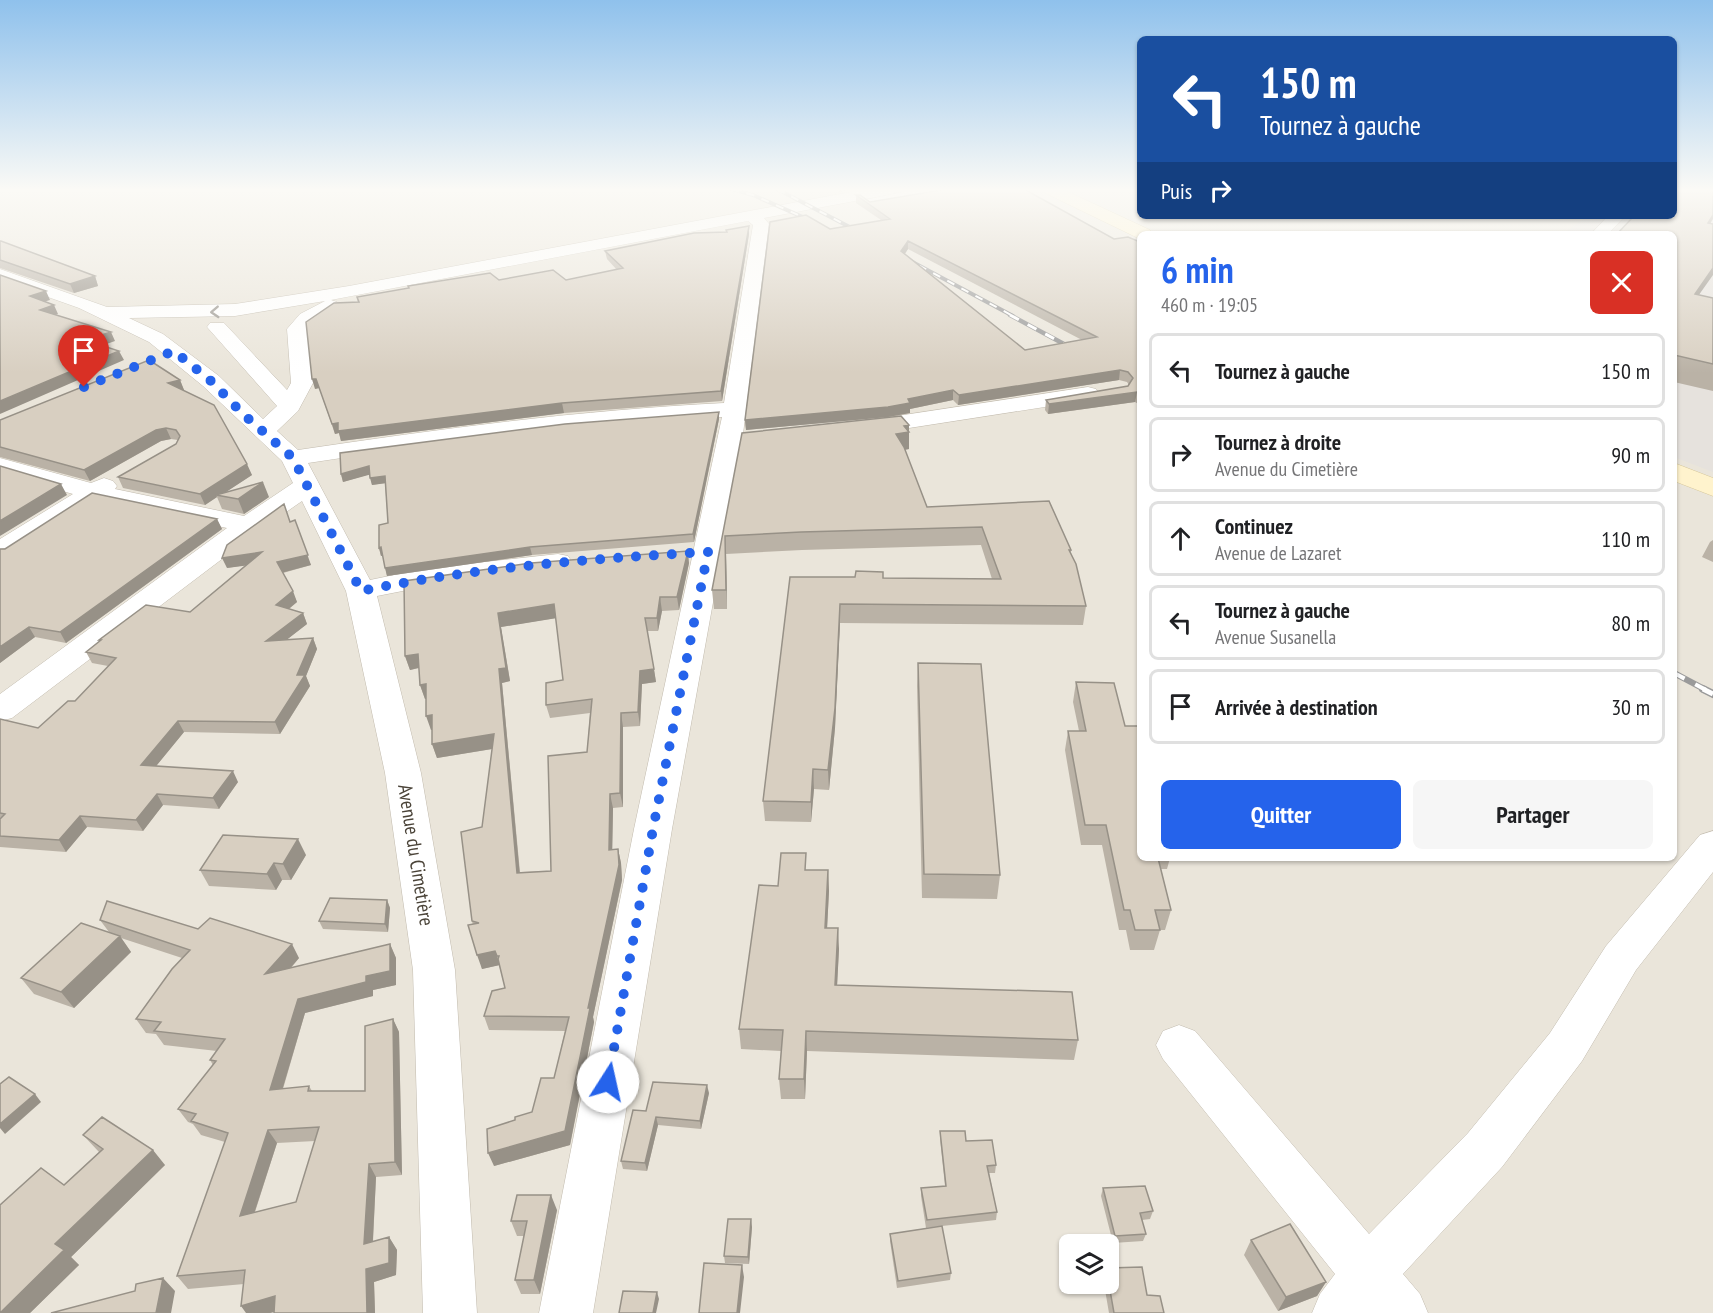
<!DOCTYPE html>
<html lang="fr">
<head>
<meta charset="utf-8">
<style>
  :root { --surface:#fff; --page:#f6f6f6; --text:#202124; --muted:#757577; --line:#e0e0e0; --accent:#2563eb }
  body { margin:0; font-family:"PT Sans Narrow",sans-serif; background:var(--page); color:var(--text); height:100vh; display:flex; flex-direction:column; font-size:22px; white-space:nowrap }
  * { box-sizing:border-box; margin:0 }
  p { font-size:20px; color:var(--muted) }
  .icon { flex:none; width:33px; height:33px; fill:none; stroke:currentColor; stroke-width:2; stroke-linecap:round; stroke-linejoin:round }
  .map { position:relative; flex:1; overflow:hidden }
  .panel { position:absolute; left:1137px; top:231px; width:540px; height:630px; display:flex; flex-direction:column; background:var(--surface); border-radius:9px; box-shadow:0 2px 4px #0004 }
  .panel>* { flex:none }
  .top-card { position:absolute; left:1137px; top:36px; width:540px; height:183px; border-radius:9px; box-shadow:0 2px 4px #0004; background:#1a4fa0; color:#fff; overflow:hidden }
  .buttons { position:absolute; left:1059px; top:1234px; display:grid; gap:12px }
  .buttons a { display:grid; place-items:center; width:60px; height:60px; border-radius:9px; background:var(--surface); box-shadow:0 2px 4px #0004; font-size:30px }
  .pin { position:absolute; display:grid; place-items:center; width:51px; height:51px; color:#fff; margin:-62px -26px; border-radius:50% 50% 50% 0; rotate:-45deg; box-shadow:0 0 6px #0007 }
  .pin .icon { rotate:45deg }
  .me { position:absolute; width:66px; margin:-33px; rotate:10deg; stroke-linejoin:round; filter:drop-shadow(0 0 4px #0008) }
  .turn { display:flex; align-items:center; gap:21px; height:126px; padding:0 24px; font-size:27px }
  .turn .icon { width:78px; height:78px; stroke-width:2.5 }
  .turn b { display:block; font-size:42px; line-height:51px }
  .then { display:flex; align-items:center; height:57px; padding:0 24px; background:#0003; gap:12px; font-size:22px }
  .round { display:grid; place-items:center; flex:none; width:63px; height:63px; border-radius:9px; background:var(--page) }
  .head { display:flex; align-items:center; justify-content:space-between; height:102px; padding:0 24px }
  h1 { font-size:36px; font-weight:700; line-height:45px; color:var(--accent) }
  .primary-button { display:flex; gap:12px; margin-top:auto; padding:12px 24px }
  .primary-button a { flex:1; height:69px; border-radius:9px; background:var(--accent); color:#fff; font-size:24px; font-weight:700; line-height:69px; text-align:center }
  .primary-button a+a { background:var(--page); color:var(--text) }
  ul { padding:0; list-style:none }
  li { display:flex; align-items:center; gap:18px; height:75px; margin:0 12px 9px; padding:0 12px; border:3px solid var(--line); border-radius:9px }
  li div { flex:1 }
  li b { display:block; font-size:22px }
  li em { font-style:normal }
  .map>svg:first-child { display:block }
  .residential { fill:#eae5da; fill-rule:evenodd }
  .industrial { fill:#e6e2dd }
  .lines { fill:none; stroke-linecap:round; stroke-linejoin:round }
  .minor-casing { stroke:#c2bbae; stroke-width:1 }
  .secondary-casing { stroke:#d6c79b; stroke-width:1 }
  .minor { fill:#fff; fill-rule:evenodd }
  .secondary { fill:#fff3cd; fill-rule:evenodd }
  .rail-far3-casing { stroke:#9a9a9a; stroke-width:4 }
  .rail-far2-casing { stroke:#9a9a9a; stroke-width:4.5 }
  .rail-far1-casing { stroke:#9a9a9a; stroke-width:6 }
  .rail-casing { stroke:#9a9a9a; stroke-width:8 }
  .rail-far3 { stroke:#fff; stroke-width:2; stroke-dasharray:8; stroke-linecap:butt }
  .rail-far2 { stroke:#fff; stroke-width:3; stroke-dasharray:10; stroke-linecap:butt }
  .rail-far1 { stroke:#fff; stroke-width:4; stroke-dasharray:12; stroke-linecap:butt }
  .rail { stroke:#fff; stroke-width:5; stroke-dasharray:16; stroke-linecap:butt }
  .wall { fill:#bab2a6; fill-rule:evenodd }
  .shaded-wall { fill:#979187 }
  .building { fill:#d8cfc1; stroke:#979187; stroke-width:1.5; fill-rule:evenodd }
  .oneway { stroke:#9c9892 }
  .route { stroke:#2563eb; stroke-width:10; stroke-dasharray:0 18 }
  .labels { text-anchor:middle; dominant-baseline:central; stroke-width:5; stroke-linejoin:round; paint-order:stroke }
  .near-street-label { font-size:20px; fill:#4b4439; stroke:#fff }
</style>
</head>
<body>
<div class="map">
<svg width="1713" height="1313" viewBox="0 0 1713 1313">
  <rect width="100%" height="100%" fill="#f6f3ec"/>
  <path class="residential" d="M0 189H1140V216H1674L1713 189V1313H0ZM1140 234H1674V858H1140ZM1070 1245H1108V1284H1070Z"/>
  <path class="industrial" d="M1713 189V472L1674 457V234H1563L1588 216H1674Z"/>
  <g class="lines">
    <defs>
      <path id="minor" d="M867 189H900L892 194 764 218 769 224 742 442 672 829 593 1313H539L634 829 722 417C583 424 445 442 308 463L370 580 428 568 558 554 568 556 572 562 568 568 558 570 428 586 377 596 421 773 455 970 477 1313H423L413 970 385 773 346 591 302 501 259 531 12 718 0 721V694L227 528 98 501 10 557 0 559V539L73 494 0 473V458L91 483 104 478 113 481 117 486 115 489 244 516 293 483 282 461 203 386 149 342 79 308 0 280V269L107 307 235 304 349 286ZM748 221 753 225 724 403C581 410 440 429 298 450L277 431 298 411 313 383 307 330C316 320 332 317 340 306L337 302 331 300ZM325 301 300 314 287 329 291 383 287 390 224 323H210L207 327 277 406 263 419 219 376 163 334 129 318 235 316Z
        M917 189H949L941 194 870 208 862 203 864 200Z
        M1608 216H1625L1608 234H1591Z
        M1088 387 1096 389 1099 394 1096 399 864 435 856 433 852 428 856 423 864 421Z
        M1713 831V872L1636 970 1582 1061 1502 1167 1403 1274 1420 1294 1428 1313H1312L1320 1294 1335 1274 1163 1059 1156 1045 1163 1031 1179 1025 1195 1031 1369 1234 1468 1133 1550 1033 1606 946 1700 835Z"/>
      <path id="secondary" d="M1041 189H1062L1150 230 1153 234H1140V238H1138L1043 192Z
        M1674 463 1713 478V496L1674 481Z"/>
    </defs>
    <use href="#minor" class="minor-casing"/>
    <use href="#secondary" class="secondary-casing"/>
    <use href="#minor" class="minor"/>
    <use href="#secondary" class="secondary"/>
    <defs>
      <path id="rail-far3" d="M731 189 753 195 814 222
        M777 189 863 234
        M905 258 1013 316"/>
      <path id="rail-far2" d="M1010 315 1077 351"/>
      <path id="rail-far1" d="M1674 673 1706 690"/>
      <path id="rail" d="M1703 689 1713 694"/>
    </defs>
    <use href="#rail-far3" class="rail-far3-casing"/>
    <use href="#rail-far2" class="rail-far2-casing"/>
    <use href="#rail-far1" class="rail-far1-casing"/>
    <use href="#rail" class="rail-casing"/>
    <use href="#rail-far3" class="rail-far3"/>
    <use href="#rail-far2" class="rail-far2"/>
    <use href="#rail-far1" class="rail-far1"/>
    <use href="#rail" class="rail"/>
  </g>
  <path class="wall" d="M856 195 870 202 1114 239 1140 242V405L1135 402 1048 414 1045 410 1046 400 1128 386 1129 385 1127 382 1119 380 958 405 953 400 910 409V413L888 417 746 430 745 420 881 220 856 203ZM908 249 1082 340 1025 350 905 254Z
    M1711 223 1699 295 1713 298V391L1674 382V234Z
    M749 234 722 401 564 413 341 441 339 433 335 434 319 388 315 389 358 303 357 297 499 280H566L617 270 607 259 605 251Z
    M0 241 95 276 98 286 74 293 0 268Z
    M180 380 184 390H183L252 475 224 493 269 497 244 514 222 509 217 497 205 505 123 488 118 477 176 444 178 440 171 439 161 441 90 481 0 457V420Z
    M719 419 694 542 532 555 387 576 383 556H381L379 548 388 523 385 483 372 485 370 474 343 482 341 474Z
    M909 425V449L905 450 927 507 1071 550V553L1086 606 1083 625 840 623 835 728 829 790 814 789 811 822 765 821 763 801 790 577 992 579 981 545 802 550 726 554 727 609H714L712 590 742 433Z
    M217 519 222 529 66 643 35 637 0 663V549Z
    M290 522 311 565 283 573 297 602 289 609 303 613 307 624 286 640 313 638 317 649 306 676 310 686 280 734 184 732 156 766 238 782 219 809 163 805 143 831 87 827 66 852 0 847V719L38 728 75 701 108 666 92 663 86 652 100 641 99 640 190 612 246 565 227 568Z
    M1713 540V562L1702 557 1710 542Z
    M689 563 679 610 662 611 658 631H647L656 682 642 684 640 726 623 727V807L613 808 612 850 618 849 621 863 622 880 593 1017 594 1022 570 1145 494 1166 515 1120 532 1112 554 1078 565 1031 489 1030 484 1016 505 988 499 965 482 969 472 921 482 827 492 749 437 758 432 744V730H431L426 699H425L420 685 419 668 410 670 405 656ZM556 618 563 680 546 705 550 718 590 713 587 752 551 871 520 872 502 683 510 681 501 627Z
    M918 663 1000 875 997 899 922 898 917 686Z
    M1076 682 1140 858H1170L1167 869H1161L1171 910 1165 930H1160L1154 950H1130L1126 930H1119L1102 845H1081L1065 750 1068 731H1079L1073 702Z
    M306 855 291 880H282L276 890 209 886 200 870Z
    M806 870H828L829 891 827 928 839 949 837 985 1078 1040 1074 1060 807 1051 805 1099H781L779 1079 781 1051 741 1049 739 1029 778 886Z
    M387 900 390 908 388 932 323 929 319 921Z
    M100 920 198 929 299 958 291 968 390 944 396 958V985L373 990V996L305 1013 283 1089 309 1086 312 1091H365L393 1019 399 1032 402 1175 376 1177 373 1242 389 1237 397 1250 396 1275 374 1282 375 1313H274V1312L270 1313 244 1284 188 1289 177 1276 225 1142 201 1135 193 1124 188 1122 178 1109 213 1065 210 1060 217 1051 164 1045 156 1034 146 1033 136 1019 182 958 121 938 131 952 74 1008 34 994 21 978 109 932ZM315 1141 296 1202 255 1212 277 1143Z
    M709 1093 701 1129 658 1125 647 1171 623 1169 621 1161 646 1111Z
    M940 1131 966 1141 996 1165 995 1173H989L997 1212 996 1220 942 1226 951 1273 950 1280 897 1288 890 1241V1234L940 1226 926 1228 921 1196V1188L945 1186 940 1139Z
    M83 1135 165 1165 71 1257 79 1265 30 1313 64 1185 99 1152Z
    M1103 1188 1153 1211 1150 1219 1142 1220 1146 1234 1143 1241 1113 1243 1101 1196Z
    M557 1210 540 1294H521L515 1280 524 1236H517L511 1221Z
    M752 1227 749 1264 725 1263 724 1256Z
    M1251 1240 1326 1282 1317 1296 1278 1311 1244 1255Z
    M1108 1268 1147 1295 1164 1313H1109L1104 1284H1108Z"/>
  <path class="shaded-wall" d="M839 189H854L839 192Z
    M1713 215V219L1698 243 1708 223Z
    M749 226V234L722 401 721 391Z
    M908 241V249L901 259V251Z
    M1713 268V275L1684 316 1695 294Z
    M95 276 98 286 74 293 70 284Z
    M46 291 50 300 34 305 30 296Z
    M54 305 58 314 44 319 40 310Z
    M111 332 115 341 90 350 85 340Z
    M119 351 124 360 0 414V401Z
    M1120 370 1119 380 958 405 959 395Z
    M312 379H316L319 388 315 389Z
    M180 380 184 390 172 394 168 383Z
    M953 390V400L910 409V413L888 417 746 430 745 420 908 399Z
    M1137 392 1135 402 1048 414 1049 404Z
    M562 403 564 413 341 441 339 433 335 434 332 424Z
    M719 412V419L694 542 693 534Z
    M909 425V449L896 451V434L904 426Z
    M166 428 171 439 161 441 90 481 84 470 156 430Z
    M247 464 252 475 220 496 216 495 217 497 205 505 200 494Z
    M369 466 372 474 343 482 341 474Z
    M385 476 387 483 372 485 370 478Z
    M263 482 269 497 244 514 238 499Z
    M61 484 67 495 0 536V521Z
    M217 519 222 529 66 643 60 632Z
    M295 520 311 565 281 573 277 562Z
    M725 536 726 554 727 609 726 590Z
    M381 547 384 555 381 556 379 548Z
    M530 547 532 555 387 576 385 568Z
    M688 551 689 563 679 610 677 597Z
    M262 552 266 563 227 568 222 558Z
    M293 591 297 602 280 616 276 605Z
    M660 597 662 611 658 631 657 618Z
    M554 604 557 618 501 627 510 681 502 683 521 887 517 873 499 669 498 613Z
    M840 604V623L835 728 829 790 828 770Z
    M303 613 307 624 271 652 266 641Z
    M29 627 35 637 0 663V647Z
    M313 638 317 649 306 676 310 686 280 734 275 722Z
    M418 654 422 667 410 670 405 656Z
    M654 669 656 682 642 684 640 726 638 712 640 671Z
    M426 684 431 698 425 699 420 685Z
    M621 713 623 727V807L620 793Z
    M432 715 436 729 431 730 426 716Z
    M178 721 184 732 148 776 141 765Z
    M494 734 498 748 437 758 432 744Z
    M813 769 814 789 811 822V802Z
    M233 771 238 782 219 809 213 798Z
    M157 794 163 805 143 831 136 820Z
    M610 794 613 808 612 864 609 850Z
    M80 816 87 827 66 852 59 840Z
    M298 839 306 855 291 880 283 864Z
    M618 849 621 863 622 880 593 1017 594 1022 570 1145 494 1166 488 1153 565 1131Z
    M274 863 282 880 276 890 267 874Z
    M828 870 829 891 826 949 825 928Z
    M387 900 390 908 388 932 385 924Z
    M838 928 839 949 836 1006 835 985Z
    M120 936 131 952 74 1008 61 992Z
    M292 944 299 958 273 988 265 974Z
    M390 944 396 958V985L373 990V996L305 1013 278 1104 270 1090 298 999 366 976Z
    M495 951 500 965 482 969 477 955Z
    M393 1019 399 1032 402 1175 395 1162Z
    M806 1031 807 1051 805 1099 804 1079Z
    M707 1085 709 1093 701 1129 700 1121Z
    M35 1094 41 1102 5 1134 0 1128V1124Z
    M656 1117 658 1125 647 1171 645 1163Z
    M268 1130 277 1143 249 1229 240 1216Z
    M153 1150 165 1165 71 1257 79 1265 30 1313H0L55 1244Z
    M369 1164 376 1177 372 1257 364 1244Z
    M551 1195 557 1210 540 1294 534 1280Z
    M751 1219 752 1227 749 1264 748 1257Z
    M389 1237 397 1250 396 1275 374 1282 375 1313H367L366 1269Z
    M742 1265 744 1277 740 1313H737Z
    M163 1278 175 1291 171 1313H156Z
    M1326 1282 1317 1296 1278 1311 1286 1297Z
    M657 1292 659 1299 656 1313H653Z
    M275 1296 285 1309 270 1313H246L241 1306Z"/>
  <path class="building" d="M947 189H1024L1114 239 1128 237 1140 242V394L1137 392 1049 404 1046 400 1128 386 1133 378 1128 372 1120 370 959 395 953 390 908 399 910 403 888 407 745 420 770 222 806 215 830 229 890 219 856 195H860L870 202ZM908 241 1097 337 1025 350 901 251Z
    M1674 189H1713V215L1708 223 1713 224V268L1695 294 1713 298V364L1674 355V234H1617L1634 216H1674Z
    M749 226 721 391 562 403 338 431V423L332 424 316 379H312L306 322 334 303 359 302 357 297 409 288 408 286 490 273 499 280 553 270 566 280 623 268 605 251 694 233 727 232 726 230Z
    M0 241H1L95 276 70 284 0 260Z
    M0 275 46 291 30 296 54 305 40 310 111 332 85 340 119 351 0 401Z
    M149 360 180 380 168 383 214 405 247 464 200 494 118 477 176 444 180 436 176 430 166 428 156 430 84 470 0 447V420Z
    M719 412 693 534 530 547 385 568 381 547 379 548V525L388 523 385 476 370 478 369 466 341 474 340 453 565 424Z
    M901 416 909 425 904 426 909 432 896 434 904 447 927 507 1049 501 1071 550H1069L1076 564 1086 606 840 604 835 708 828 770 813 769 811 802 763 801 790 577H855L856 571 883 572V578L1001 579 982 527 801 532 725 536 726 590H712L742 433Z
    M0 466 61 484 0 521Z
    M263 482 238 499 216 495Z
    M92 493 217 519 60 632 29 627 0 647V549H5Z
    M284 504 290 522 295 520 308 555 277 562 293 591 276 605 303 613 266 641 313 638 297 675H305L275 722 178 721 141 765 233 771 213 798 157 794 136 820 80 816 59 840 0 836V819L5 814 0 813V719L38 728 68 701H75L116 658 86 652 101 640H99L146 605 190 612 262 552 222 558 227 545Z
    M688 551 677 597H660L657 618H645L654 669 640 671 638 712 621 713 620 793 610 794 609 850 618 849 619 865 588 1008H590L565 1131 488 1153 487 1129 515 1120V1117L532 1112 541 1078H554L569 1017 484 1016 492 991 505 988 498 959 499 956H497L495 951 477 955 468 925 479 923 472 921 461 832 482 827 494 734 432 744V715L426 716V684L420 685 418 654 405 656 404 581 531 563ZM554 604 563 680 546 683V705L592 699 587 752 548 756 551 871 517 873 499 669 506 668 498 613Z
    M918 663 981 664 1000 875 924 874Z
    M1076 682 1114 683 1125 726H1140V858H1158L1171 910H1155L1160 930H1135L1130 910H1124L1106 825H1085L1068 731H1086Z
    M223 835 298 839 283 864 274 863 267 874 200 870Z
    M781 853H806L805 870H828L825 928H838L835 985 1072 992 1078 1040 806 1031 804 1079H779L783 1030 739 1029 759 885 778 886Z
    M330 898 387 900 385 924 319 921Z
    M107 901 198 929 210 918 292 944 265 974 390 944V971L366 976V982L298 999 270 1090 309 1086 308 1091H365V1026L393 1019 395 1162 369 1164 364 1244 389 1237V1263L366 1269 367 1313H274L275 1296 241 1306 245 1270 177 1276 228 1133 191 1121 196 1114 178 1109 216 1061 210 1060 225 1039 154 1031 161 1022 136 1019 172 969 190 950 100 920ZM319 1127 296 1202 240 1216 268 1130Z
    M81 923 120 936 61 992 21 978Z
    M9 1077 35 1094 0 1124V1084Z
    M653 1082 707 1085 700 1121 656 1117 645 1163 621 1161 633 1110 646 1111Z
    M102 1117 153 1150 55 1244 64 1250 0 1313V1205L41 1168 64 1185 103 1149 83 1135Z
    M940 1131H965L966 1141 992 1140 996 1165 987 1166 997 1212 927 1220 921 1188 946 1186Z
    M1145 1186 1153 1211 1140 1213 1146 1234 1115 1236 1103 1188Z
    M517 1195H551L534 1280H515L527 1221H511Z
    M728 1219H751L748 1257 724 1256Z
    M1290 1224 1326 1282 1286 1297 1251 1240Z
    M942 1226 951 1273 898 1281 890 1234Z
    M704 1263 742 1265 737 1313H699Z
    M1142 1267 1147 1295 1160 1296 1164 1313H1114L1108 1279V1268Z
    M163 1278 156 1313H51L135 1291 136 1284Z
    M623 1291 657 1292 653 1313H619Z"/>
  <defs><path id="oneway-chevron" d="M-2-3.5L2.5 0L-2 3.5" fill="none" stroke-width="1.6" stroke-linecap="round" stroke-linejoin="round" transform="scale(1.5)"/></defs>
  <use class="oneway" href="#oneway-chevron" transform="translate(215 312) rotate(177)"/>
  <linearGradient id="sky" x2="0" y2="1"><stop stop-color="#8fc1ec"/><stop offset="0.51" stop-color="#fbfaf6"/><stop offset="1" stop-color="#fbfaf6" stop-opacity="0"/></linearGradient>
  <rect width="1713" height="373" fill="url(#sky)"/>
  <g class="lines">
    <path class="route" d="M84 387 174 351 211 381 243 414 293 458 361 591C478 567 589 559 708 552L653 829 608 1082"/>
  </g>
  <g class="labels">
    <g class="near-street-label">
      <text transform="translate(416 855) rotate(81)">Avenue du Cimetière</text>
    </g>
  </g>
</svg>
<div class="buttons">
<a><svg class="icon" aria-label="layers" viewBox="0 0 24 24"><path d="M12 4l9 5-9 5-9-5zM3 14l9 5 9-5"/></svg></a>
</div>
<div class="pin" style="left:84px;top:387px;background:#d93025"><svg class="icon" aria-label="arrive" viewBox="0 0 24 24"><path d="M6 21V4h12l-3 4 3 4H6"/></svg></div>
<svg class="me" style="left:608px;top:1082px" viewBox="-20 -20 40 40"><circle r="19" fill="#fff"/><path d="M0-13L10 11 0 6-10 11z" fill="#2563eb"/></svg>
<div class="top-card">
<div class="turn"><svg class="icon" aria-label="left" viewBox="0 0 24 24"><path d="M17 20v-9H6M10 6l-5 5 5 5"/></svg><div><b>150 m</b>Tournez à gauche</div></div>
<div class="then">Puis<svg class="icon" aria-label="right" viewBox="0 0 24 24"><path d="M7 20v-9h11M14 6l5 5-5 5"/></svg></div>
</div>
<section class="panel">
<div class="head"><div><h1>6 min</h1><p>460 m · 19:05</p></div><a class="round" style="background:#d93025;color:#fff"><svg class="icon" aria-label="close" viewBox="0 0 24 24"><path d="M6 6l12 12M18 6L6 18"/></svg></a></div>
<ul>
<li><svg class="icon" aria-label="left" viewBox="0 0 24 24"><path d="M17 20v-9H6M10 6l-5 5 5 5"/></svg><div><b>Tournez à gauche</b></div><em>150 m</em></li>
<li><svg class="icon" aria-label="right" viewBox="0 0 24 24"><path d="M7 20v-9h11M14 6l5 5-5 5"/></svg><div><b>Tournez à droite</b><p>Avenue du Cimetière</p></div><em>90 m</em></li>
<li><svg class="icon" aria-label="ahead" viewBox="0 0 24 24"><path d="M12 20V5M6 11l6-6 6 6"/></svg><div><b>Continuez</b><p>Avenue de Lazaret</p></div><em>110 m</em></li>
<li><svg class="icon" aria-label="left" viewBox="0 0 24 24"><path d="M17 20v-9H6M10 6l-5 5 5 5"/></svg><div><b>Tournez à gauche</b><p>Avenue Susanella</p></div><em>80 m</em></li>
<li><svg class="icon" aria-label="arrive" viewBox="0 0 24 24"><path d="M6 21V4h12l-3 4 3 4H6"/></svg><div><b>Arrivée à destination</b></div><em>30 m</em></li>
</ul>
<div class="primary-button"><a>Quitter</a><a>Partager</a></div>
</section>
</div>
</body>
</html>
